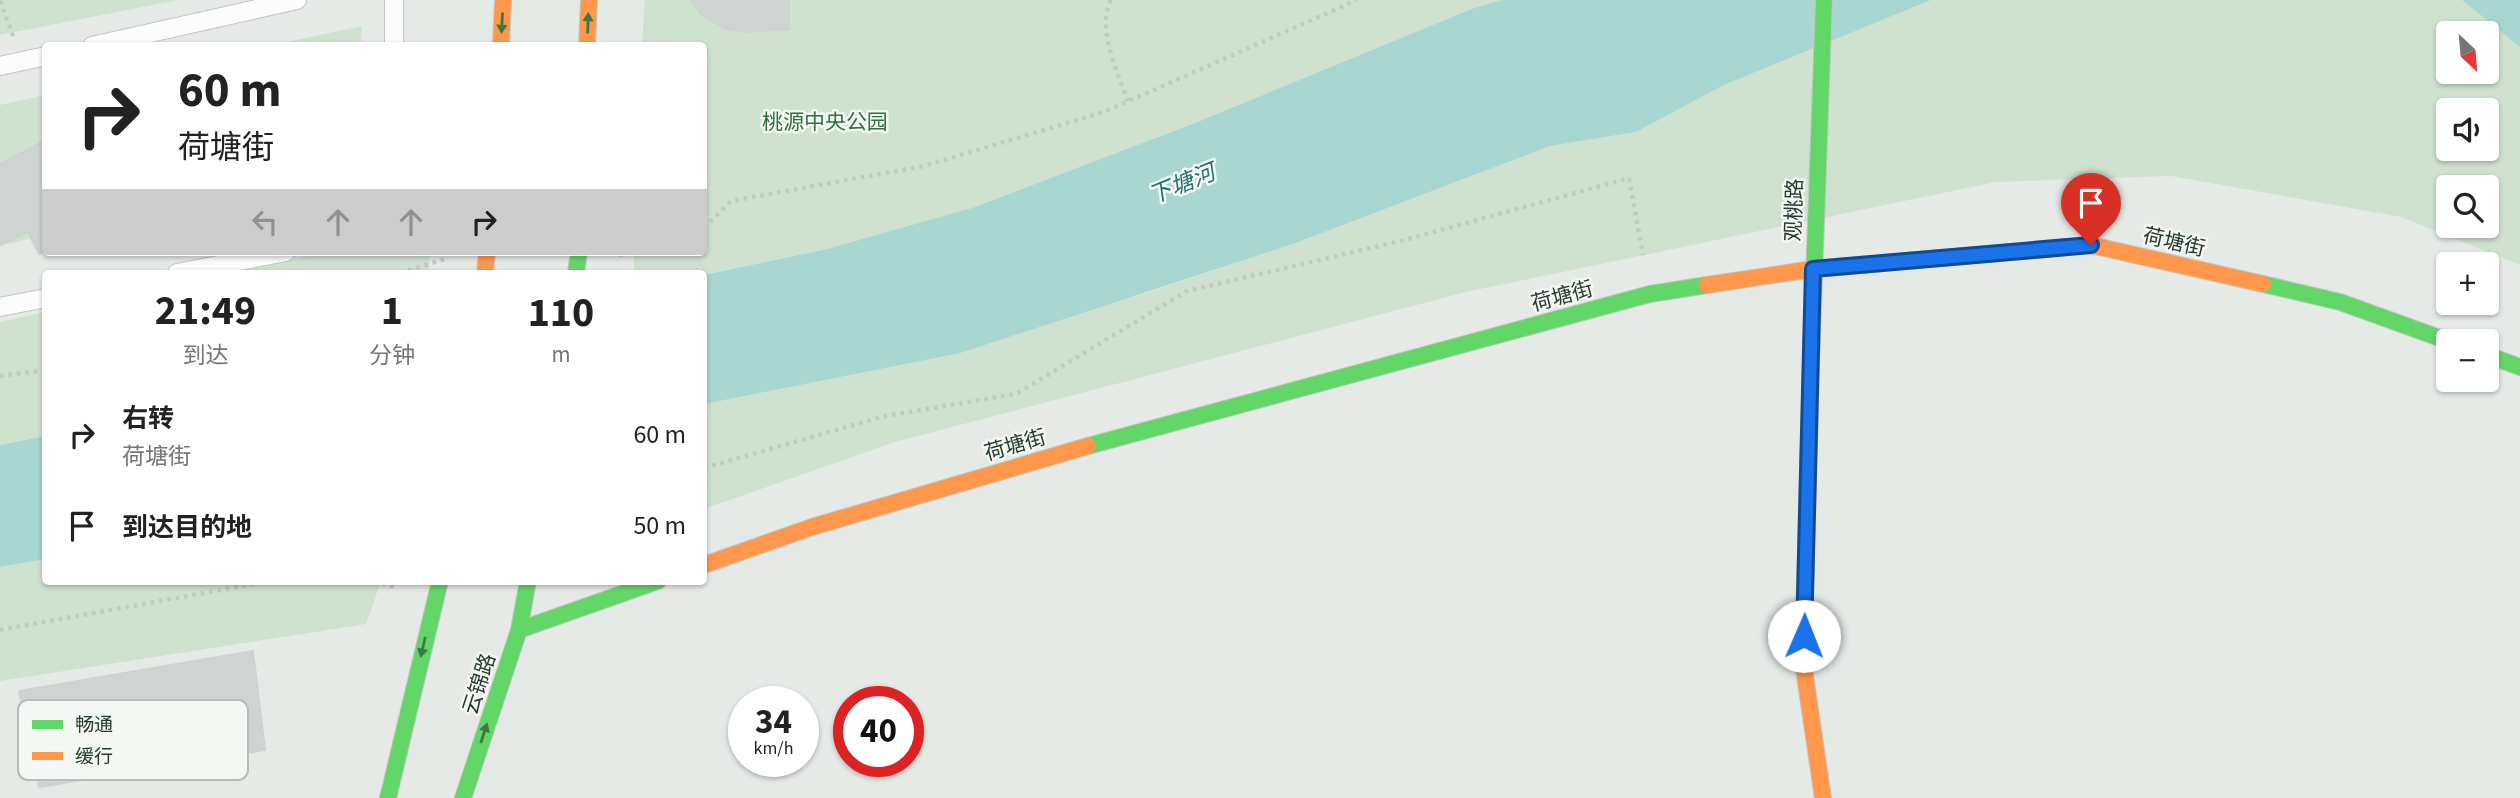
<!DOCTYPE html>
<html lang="zh">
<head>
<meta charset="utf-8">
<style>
  :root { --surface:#fff; --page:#f2f2f2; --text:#222; --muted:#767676 }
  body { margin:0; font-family:"Source Sans 3","Noto Sans SC",sans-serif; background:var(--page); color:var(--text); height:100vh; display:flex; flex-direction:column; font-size:26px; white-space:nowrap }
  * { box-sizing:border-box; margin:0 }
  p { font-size:23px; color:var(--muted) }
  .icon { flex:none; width:38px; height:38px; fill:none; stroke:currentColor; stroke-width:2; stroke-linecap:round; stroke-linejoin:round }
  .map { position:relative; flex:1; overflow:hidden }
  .sheet { position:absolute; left:42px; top:270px; width:665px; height:315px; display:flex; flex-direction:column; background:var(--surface); border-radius:7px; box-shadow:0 2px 5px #0004 }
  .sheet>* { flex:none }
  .guide { position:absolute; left:42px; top:42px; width:665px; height:214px; border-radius:7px; box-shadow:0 2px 5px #0004; background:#fff; color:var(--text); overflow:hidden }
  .needle { width:46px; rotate:154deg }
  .fabs { position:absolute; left:2436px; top:21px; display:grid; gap:14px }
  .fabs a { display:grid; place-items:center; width:63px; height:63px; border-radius:7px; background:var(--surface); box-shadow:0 2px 5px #0004; font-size:35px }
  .speed { position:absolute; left:728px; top:686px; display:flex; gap:14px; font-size:35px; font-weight:700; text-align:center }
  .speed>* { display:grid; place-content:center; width:91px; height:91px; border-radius:50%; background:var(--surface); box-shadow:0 2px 5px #0004; line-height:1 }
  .speed small { font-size:18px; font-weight:400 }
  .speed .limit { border:10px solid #d22; background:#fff; color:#111 }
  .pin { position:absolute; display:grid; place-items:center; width:60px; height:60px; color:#fff; margin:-72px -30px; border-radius:50% 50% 50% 0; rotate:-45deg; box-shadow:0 0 7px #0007 }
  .pin .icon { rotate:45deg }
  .me { position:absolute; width:77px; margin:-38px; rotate:1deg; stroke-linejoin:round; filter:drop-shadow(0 0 5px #0008) }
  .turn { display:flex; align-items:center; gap:24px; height:147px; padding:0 21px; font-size:32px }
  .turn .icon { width:91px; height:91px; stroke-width:2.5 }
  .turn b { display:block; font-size:49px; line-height:60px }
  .lanes { display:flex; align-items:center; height:66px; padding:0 21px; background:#0003; justify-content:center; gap:35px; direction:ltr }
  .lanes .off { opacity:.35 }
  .eta { display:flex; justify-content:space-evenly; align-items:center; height:119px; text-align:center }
  .eta b { font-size:42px; font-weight:700; line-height:49px }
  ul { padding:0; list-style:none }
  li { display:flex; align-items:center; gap:21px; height:91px; padding:0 21px }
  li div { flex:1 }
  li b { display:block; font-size:26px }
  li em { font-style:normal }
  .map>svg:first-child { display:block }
  .green { fill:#cfe2d0; fill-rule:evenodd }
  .water { fill:#a8d6d1 }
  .building { fill:#cfd3d1; stroke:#cdd3cf; stroke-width:2 }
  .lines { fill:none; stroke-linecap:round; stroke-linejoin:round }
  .lane-casing { stroke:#c2c7c3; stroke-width:20 }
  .fast-casing { stroke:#c0c7c3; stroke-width:18 }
  .slow-casing { stroke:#c0c7c3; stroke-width:18 }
  .path { stroke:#c1cac4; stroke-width:4.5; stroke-dasharray:3.5 5; stroke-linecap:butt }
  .lane { stroke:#fbfcfb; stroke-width:18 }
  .fast { stroke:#63d668; stroke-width:16 }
  .slow { stroke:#ff974d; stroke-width:16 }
  .oneway { fill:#3d7946 }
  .route-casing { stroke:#114b97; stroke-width:18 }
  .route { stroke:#1a73e8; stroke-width:12 }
  .labels { text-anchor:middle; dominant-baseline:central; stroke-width:5; stroke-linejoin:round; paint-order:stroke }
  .park-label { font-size:21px; fill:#31703a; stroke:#f3f8f4 }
  .street-label { font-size:21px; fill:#243b30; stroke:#f3f8f4 }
  .water-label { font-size:23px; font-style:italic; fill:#22736e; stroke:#f3f8f4 }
  .key { fill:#f3f8f4; stroke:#b5bfb9; stroke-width:2 }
  .key-label { font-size:19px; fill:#243b30 }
</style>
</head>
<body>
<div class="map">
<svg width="2520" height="798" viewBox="0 0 2520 798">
  <rect width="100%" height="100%" fill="#e5eae6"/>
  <path class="green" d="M0 0H178L0 35Z
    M645 0H1502L1474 8 1195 123 975 207 827 249 704 275V273H634V252H704V46L642 45Z
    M1931 0H2462L2520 47V265L2401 217 2171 176 1996 182 1466 292 895 442 704 509V400L1140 295 1293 244 1550 146 1636 132 1724 85ZM2448 33H2487V72H2448ZM2448 110H2487V149H2448ZM2448 187H2487V226H2448Z
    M362 26 361 45H273Z
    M45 95V235L0 246V105Z
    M327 252H430L429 273H229Z
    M45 312V436L0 445V322Z
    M45 559 46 581H381L366 624 0 681V567Z"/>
  <path class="water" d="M1502 0H1931L1724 85 1636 132 1550 146 1293 244 960 353 704 404V275L827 249 975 207 1195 123 1474 8Z
    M2462 0H2520V47Z
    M45 436V559L0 567V445Z"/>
  <path class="building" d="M691 0H789V29L748 32 726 29 702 15Z
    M46 140V250L39 254 28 232 0 245V164Z
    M253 651 265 750 39 787 19 691Z"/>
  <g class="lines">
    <defs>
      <path id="lane" d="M92 46 297 0
        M394 46V0
        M0 66 46 56
        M177 273 286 252
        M0 307 46 298"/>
      <path id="fast" d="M576 273 579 252
        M2263 284 2340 302 2448 341
        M2487 355 2520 367
        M1811 361 1824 0
        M1088 446 1650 294 1707 285
        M519 630 658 581
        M388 798 440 581
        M463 798 519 630 528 581"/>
      <path id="slow" d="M501 46 503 0
        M587 46 589 0
        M485 273 487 252
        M1707 285 1813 269 2091 245 2263 284
        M1811 361 1803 662 1823 798
        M704 565 812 527 1088 446"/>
    </defs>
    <use href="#lane" class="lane-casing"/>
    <use href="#fast" class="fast-casing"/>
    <use href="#slow" class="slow-casing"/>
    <path class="path" d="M1111 0C1096 27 1118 74 1128 101
      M0 1 13 36
      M704 228 731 201 924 166 1104 112 1357 0
      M619 255 642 252
      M400 273 448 258
      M0 376 46 370
      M704 468 885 416 1016 394 1187 291 1405 240 1629 178 1643 255
      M374 581 397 588
      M0 630 270 581"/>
    <use href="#lane" class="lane"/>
    <use href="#fast" class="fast"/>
    <use href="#slow" class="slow"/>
  </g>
  <defs><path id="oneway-solid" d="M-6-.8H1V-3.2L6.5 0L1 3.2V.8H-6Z" transform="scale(1.75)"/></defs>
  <g class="oneway">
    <use href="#oneway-solid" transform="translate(502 23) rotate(93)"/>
    <use href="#oneway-solid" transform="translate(588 23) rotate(-88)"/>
    <use href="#oneway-solid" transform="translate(423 647) rotate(103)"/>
    <use href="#oneway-solid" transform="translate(484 733) rotate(-72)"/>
  </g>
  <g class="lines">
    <defs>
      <path id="route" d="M1804 636 1813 269 2091 245"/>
    </defs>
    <use href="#route" class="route-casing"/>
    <use href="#route" class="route"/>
  </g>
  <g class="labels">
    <g class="park-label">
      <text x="825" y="122">桃源中央公园</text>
    </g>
    <g class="street-label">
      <text transform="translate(1794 210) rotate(-88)">观桃路</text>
      <text transform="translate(2174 242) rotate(13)">荷塘街</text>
      <text transform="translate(1562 296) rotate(-15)">荷塘街</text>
      <text transform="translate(1015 445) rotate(-16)">荷塘街</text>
      <text transform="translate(479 684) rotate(-72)">云锦路</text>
    </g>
    <g class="water-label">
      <text transform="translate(1182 184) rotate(-22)">下塘河</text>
    </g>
  </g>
  <rect x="18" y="700" width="230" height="80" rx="10" class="key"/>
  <rect x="32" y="720" width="31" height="9" fill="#63d668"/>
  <rect x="32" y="752" width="31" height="8" fill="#ff974d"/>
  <g class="key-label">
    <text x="75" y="731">畅通</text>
    <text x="75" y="763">缓行</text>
  </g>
</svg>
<div class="fabs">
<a><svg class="needle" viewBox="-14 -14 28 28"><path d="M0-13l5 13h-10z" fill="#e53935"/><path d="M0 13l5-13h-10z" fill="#767676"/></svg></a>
<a><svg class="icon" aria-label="sound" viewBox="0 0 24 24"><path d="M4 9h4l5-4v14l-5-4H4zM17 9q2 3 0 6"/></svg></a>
<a><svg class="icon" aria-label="search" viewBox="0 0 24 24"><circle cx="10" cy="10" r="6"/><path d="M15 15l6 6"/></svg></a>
<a>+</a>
<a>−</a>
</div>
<div class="speed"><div>34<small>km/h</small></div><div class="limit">40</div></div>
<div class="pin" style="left:2091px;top:245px;background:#d93025"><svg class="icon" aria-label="arrive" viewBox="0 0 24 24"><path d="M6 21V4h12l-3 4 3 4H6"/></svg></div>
<svg class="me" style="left:1804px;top:636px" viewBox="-20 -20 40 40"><circle r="19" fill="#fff"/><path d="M0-13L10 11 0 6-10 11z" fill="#1a73e8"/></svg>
<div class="guide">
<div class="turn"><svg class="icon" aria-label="right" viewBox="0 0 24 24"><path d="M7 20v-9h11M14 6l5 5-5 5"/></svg><div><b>60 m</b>荷塘街</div></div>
<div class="lanes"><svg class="icon off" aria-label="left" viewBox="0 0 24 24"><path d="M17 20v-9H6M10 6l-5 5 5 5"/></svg><svg class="icon off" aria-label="ahead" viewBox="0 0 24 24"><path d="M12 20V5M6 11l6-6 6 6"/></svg><svg class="icon off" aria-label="ahead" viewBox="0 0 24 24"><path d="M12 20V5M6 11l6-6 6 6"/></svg><svg class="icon" aria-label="right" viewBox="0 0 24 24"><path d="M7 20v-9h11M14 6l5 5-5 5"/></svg></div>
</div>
<section class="sheet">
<div class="eta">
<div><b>21:49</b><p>到达</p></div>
<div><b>1</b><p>分钟</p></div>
<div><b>110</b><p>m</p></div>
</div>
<ul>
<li><svg class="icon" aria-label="right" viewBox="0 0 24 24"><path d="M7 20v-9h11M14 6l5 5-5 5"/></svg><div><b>右转</b><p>荷塘街</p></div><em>60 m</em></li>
<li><svg class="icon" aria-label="arrive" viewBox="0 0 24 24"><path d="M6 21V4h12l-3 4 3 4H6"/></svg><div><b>到达目的地</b></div><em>50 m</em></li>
</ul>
</section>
</div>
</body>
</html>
